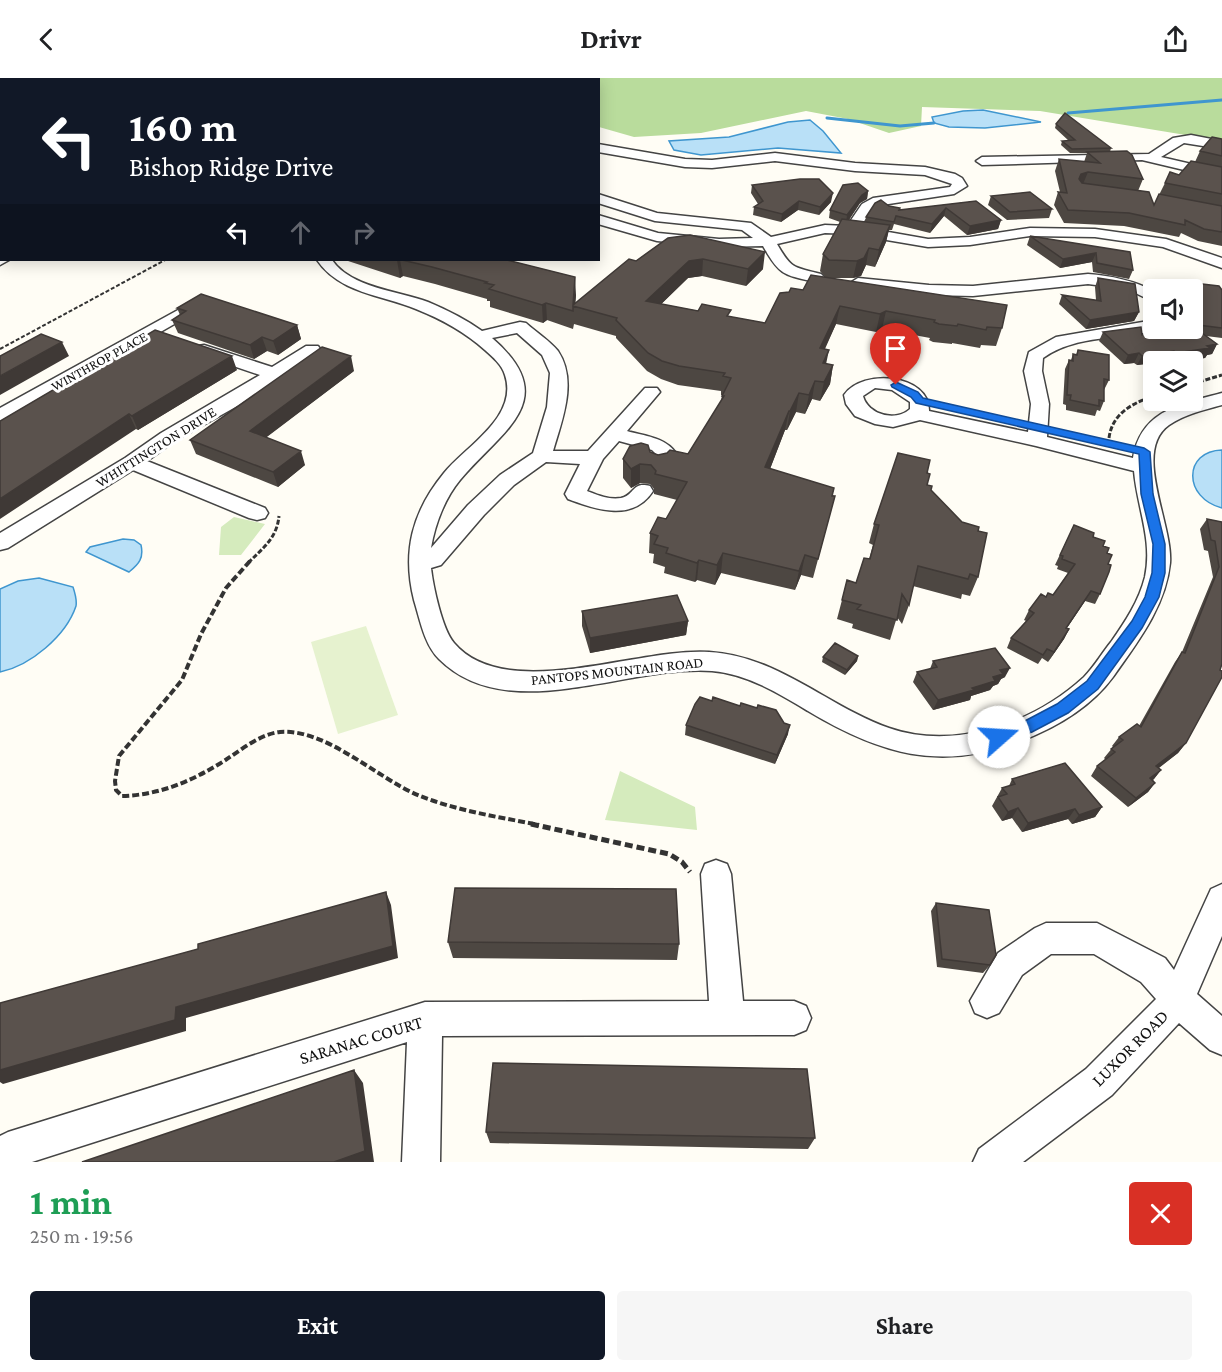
<!DOCTYPE html>
<html lang="en">
<head>
<meta charset="utf-8">
<style>
  :root { --surface:#fff; --page:#f6f6f6; --text:#202124; --muted:#757577; --accent:#111827 }
  body { margin:0; font-family:"Crimson Pro",serif; background:var(--page); color:var(--text); height:100vh; display:flex; flex-direction:column; font-size:22px; white-space:nowrap }
  * { box-sizing:border-box; margin:0 }
  p { font-size:20px; color:var(--muted) }
  .icon { flex:none; width:33px; height:33px; fill:none; stroke:currentColor; stroke-width:2; stroke-linecap:round; stroke-linejoin:round }
  .map { position:relative; height:1084px; overflow:hidden }
  .details { display:flex; flex-direction:column; background:var(--surface); flex:1 }
  .details>* { flex:none }
  .top-card { position:absolute; left:0px; top:0px; width:600px; height:183px; box-shadow:0 3px 15px #0003; background:#111827; color:#fff; overflow:hidden }
  .buttons { position:absolute; left:1143px; top:201px; display:grid; gap:12px }
  .buttons a { display:grid; place-items:center; width:60px; height:60px; border-radius:6px; background:var(--surface); box-shadow:0 3px 15px #0003; font-size:30px }
  .pin { position:absolute; display:grid; place-items:center; width:51px; height:51px; color:#fff; margin:-62px -26px; border-radius:50% 50% 50% 0; rotate:-45deg; box-shadow:0 0 6px #0007 }
  .pin .icon { rotate:45deg }
  .me { position:absolute; width:66px; margin:-33px; rotate:71deg; stroke-linejoin:round; filter:drop-shadow(0 0 4px #0008) }
  .turn { display:flex; align-items:center; gap:21px; height:126px; padding:0 30px; font-size:27px }
  .turn .icon { width:78px; height:78px; stroke-width:2.5 }
  .turn b { display:block; font-size:42px; line-height:51px }
  .lanes { display:flex; align-items:center; height:57px; padding:0 30px; background:#0003; justify-content:center; gap:30px; direction:ltr }
  .lanes .off { opacity:.35 }
  .round { display:grid; place-items:center; flex:none; width:63px; height:63px; border-radius:6px; background:var(--page) }
  .summary { display:flex; align-items:center; justify-content:space-between; height:102px; padding:0 30px }
  h1 { font-size:36px; font-weight:700; line-height:45px; color:#1e9e55 }
  .button { display:flex; gap:12px; margin-top:auto; padding:12px 30px }
  .button a { flex:1; height:69px; border-radius:6px; background:var(--accent); color:#fff; font-size:24px; font-weight:700; line-height:69px; text-align:center }
  .button a+a { background:var(--page); color:var(--text) }
  header { display:flex; justify-content:space-between; align-items:center; height:78px; padding:0 30px; background:var(--surface); font-size:27px; font-weight:700 }
  .map>svg:first-child { display:block }
  .green { fill:#d5ebbd }
  .forest { fill:#b9dc9c }
  .pitch { fill:#e6f2cf }
  .water { fill:#b9e0f7; stroke:#3f96cf; stroke-width:1.5 }
  .lines { fill:none; stroke-linecap:round; stroke-linejoin:round }
  .stream { stroke:#3f96cf; stroke-width:3 }
  .minor-casing { stroke:#444; stroke-width:3 }
  .path-far3 { stroke:#333; stroke-width:2; stroke-dasharray:4 2; stroke-linecap:butt }
  .path-far2 { stroke:#333; stroke-width:3; stroke-dasharray:5 2; stroke-linecap:butt }
  .path-far1 { stroke:#333; stroke-width:4; stroke-dasharray:7 3; stroke-linecap:butt }
  .path { stroke:#333; stroke-width:5; stroke-dasharray:8 4; stroke-linecap:butt }
  .minor { fill:#fff; fill-rule:evenodd }
  .wall { fill:#4d4742 }
  .shaded-wall { fill:#3f3936 }
  .building { fill:#5a524d; stroke:#3f3936; stroke-width:1.5 }
  .route { fill:#1a73e8; stroke:#114b97; stroke-width:1.5 }
  .labels { text-anchor:middle; dominant-baseline:central; stroke-width:6; stroke-linejoin:round; paint-order:stroke }
  .far-street-label { font-size:14px; fill:#111; stroke:#fff }
  .street-label { font-size:15px; fill:#111; stroke:#fff }
  .near-street-label { font-size:18px; fill:#111; stroke:#fff }
</style>
</head>
<body>
<header><svg class="icon" aria-label="back" viewBox="0 0 24 24"><path d="M15 5l-7 7 7 7"/></svg>Drivr<svg class="icon" aria-label="share" viewBox="0 0 24 24"><path d="M12 15V3M7 8l5-5 5 5M5 13v7h14v-7"/></svg></header>
<div class="map">
<svg width="1222" height="1084" viewBox="0 0 1222 1084">
  <rect width="100%" height="100%" fill="#fffdf5"/>
  <path class="green" d="M234 439 265 446 241 477H219L221 449Z
    M620 693 695 729 697 752 605 742Z"/>
  <path class="forest" d="M238 0H496L240 2Z
    M554 0H1222V63L1040 33 922 29 921 48 889 55 848 41 806 33 701 55 634 59 599 49 598 2H551Z"/>
  <path class="pitch" d="M366 548 398 637 338 656 311 564Z"/>
  <path class="water" d="M983 32 1041 44 985 50 949 49 934 45 932 39 963 33Z
    M810 42 823 53 841 75 778 70 701 77 674 72 669 63 729 59 788 44Z
    M1222 372V430C1183 420 1183 373 1222 372Z
    M123 461 134 462 141 467C144 480 139 486 129 494L86 474 90 469Z
    M39 500 73 509C75 515 77 522 76 528 66 558 30 588 0 594V511L18 503Z"/>
  <g class="lines">
    <path class="stream" d="M1068 35 1222 22
      M827 40 900 48 934 45"/>
    <defs>
      <path id="minor" d="M116 0H126V2H116Z
        M0 43H2V51H0Z
        M1191 57 1222 63V71L1184 65 1161 79 1222 93V101L1142 82 982 87 976 83 982 79 1149 76 1173 60Z
        M598 66 685 81 712 82 775 75 855 85 925 89 955 96 962 100 967 108 954 116 882 127 872 132 860 149 928 161 970 159 1030 150 1095 151 1166 161 1222 180V190L1163 169 1095 159 1030 158 970 167 928 169 851 156 825 155 777 166C792 192 794 189 821 196L824 199 816 204C784 197 780 198 763 168L719 169 657 163 598 146V137L658 155 719 161 753 160 742 152 655 143 598 125V116L657 135 751 145 771 159 825 147 847 148 862 126 873 120 950 109 952 106 925 97 855 93 775 83 712 90 685 89 598 74Z
        M0 148H2V156H0Z
        M0 177 2 182H9L0 187Z
        M317 182H332C351 210 399 213 428 224 447 232 465 241 482 253L520 244 526 245C536 254 550 263 558 273 578 303 562 342 553 373H588L645 310H657L660 314 627 353C644 358 665 359 676 375L665 392 658 394 651 392 648 388 656 376 652 372 619 363 603 381 587 413C597 417 609 422 621 420 635 417 632 403 650 408L653 413C633 444 597 432 568 421L565 416 580 386 546 384 514 407 484 437 441 487 431 490C433 508 442 551 454 565 506 626 639 569 709 574 778 578 827 628 889 650 955 673 1034 645 1084 599 1094 589 1102 575 1111 564 1125 544 1139 523 1145 499 1153 462 1137 429 1134 393L1036 368 920 342 893 349 875 346 855 338 846 326 844 317C862 290 930 296 929 333L1028 354 1031 326 1024 293 1029 274 1056 259 1154 242V250L1160 251C1121 262 1077 256 1043 280L1042 293 1049 326 1047 359 1133 380C1141 332 1181 326 1222 315V327C1204 332 1185 336 1169 347 1132 373 1173 446 1170 485 1166 528 1137 565 1113 599 1091 629 1055 650 1021 663 940 694 880 676 808 633 778 615 747 596 712 593 629 586 508 650 439 581 424 566 420 541 414 522 402 474 412 434 444 395 466 368 519 339 505 297 502 287 493 279 485 272 465 254 441 241 416 231 382 217 339 215 317 182ZM517 255 542 277 550 295 547 329 533 375 500 397 468 427 431 470C435 446 445 420 460 402 501 353 564 322 492 260ZM875 310 892 312 910 324V331C896 344 868 337 863 318Z
        M1088 196C1112 198 1132 202 1154 213V224L1127 211 1088 206 973 218 929 217 858 210 850 205 858 200 929 207 973 208Z
        M198 221 206 226 204 229 7 342 0 344V330Z
        M204 267 272 289 306 268H318L321 272 239 327 175 363 147 383 265 430 268 435 265 440 257 442 249 440 133 392 8 470 0 472V455L125 380 161 355 260 297 198 276 195 272 198 268Z
        M716 782 727 786 731 796 743 923H794L806 928 811 940 806 952 794 957 442 958 440 1084H402L407 964 32 1084H0V1058L8 1054 425 924 709 923 701 796 705 786Z
        M1222 806V858L1197 916 1222 938V977L1210 972 1179 945 1112 1017 1023 1084H973L979 1071 1086 991 1156 921 1141 904 1094 876H1051L1022 897 999 935 987 940 975 935 970 923 998 875 1035 850 1046 845H1097L1165 880 1174 892 1211 811Z"/>
    </defs>
    <use href="#minor" class="minor-casing"/>
    <path class="path-far3" d="M0 271 165 182"/>
    <path class="path-far2" d="M1192 306 1222 297
      M1109 360C1112 336 1132 325 1154 318
      M248 485C263 470 277 460 279 438"/>
    <path class="path-far1" d="M250 483 226 510 201 556 182 602 119 678 115 703 116 712 122 718C160 717 192 703 224 683 241 672 260 656 280 654 326 650 378 701 420 718 458 733 499 739 539 747"/>
    <path class="path" d="M531 746 669 776 682 784 690 794"/>
    <use href="#minor" class="minor"/>
  </g>
  <path class="wall" d="M1056 46 1111 70 1110 74 1143 101 1138 113 1154 127 1165 105 1179 97 1195 84 1200 73 1222 61V168L1198 163 1181 155 1179 159 1124 148 1064 145 1054 127 1058 114H1060L1055 93 1059 81 1084 84 1087 75H1070L1061 67 1062 63H1069L1055 50Z
    M752 107 831 124 819 137 798 132 781 144 753 137 754 129 758 126 751 115Z
    M868 113 867 121 860 125 849 142 865 144 866 139 889 128 899 132 976 123 1001 142 998 151 967 157 944 138 930 155 894 146 892 152H889L886 164 875 189 866 187 861 198 853 200H831L1002 250 996 268 981 267 980 270 952 265V266L933 264 929 262 930 260 882 251 876 254 836 246 825 271 826 286 833 287 830 306 820 323 812 321 805 336 796 334 787 352H785L770 391 835 418 813 500 801 497 795 512 721 495 715 507 697 502 695 504 664 495 665 489 653 485 654 476 649 475 650 455 666 441 677 422 654 416V411L650 406 640 405 631 410 623 400V381L650 374 658 377 688 376 721 323 722 317H721V313L678 307 661 301 647 293 616 260V258L574 246 573 251 547 242 543 245 490 229V223H487V221L435 206 403 198 400 200 345 182H512H510L576 217 575 226 668 160 763 191 746 208 702 198 688 200 661 226 765 245 803 212 825 199 820 193 823 176 840 144 829 140 830 132Z
    M991 118 1052 131 1049 140 1007 142 988 127Z
    M1030 158 1130 174 1133 192 1129 201 1093 194 1092 184 1060 190 1027 167Z
    M1098 200 1139 234 1134 243 1086 251 1059 226 1062 217 1096 222 1095 209Z
    M1185 204 1222 212V260L1206 258 1217 266 1212 276 1207 277 1205 280 1179 284H1154V285L1137 287 1134 285 1124 286 1099 263 1103 254 1142 257 1192 250V212H1181Z
    M177 230 297 247 301 261 278 277 267 273 254 281 178 255 172 242 180 237Z
    M1078 272 1109 302 1104 312V323L1100 333 1097 332 1095 338 1066 332V327L1063 326 1065 291 1069 282H1071L1073 276 1076 277Z
    M237 292 138 352 136 351 0 343Z
    M354 293 266 359 305 387 278 409 196 376 190 362Z
    M927 395V407L978 499 970 518 962 516 961 521 913 508 909 527 902 546 897 539 890 562 852 550 853 546 837 541 842 522 856 505 869 481 873 467 869 465 874 446Z
    M1207 441 1222 444V586L1186 665 1178 675 1159 690 1161 692 1153 702 1155 705 1148 714 1128 729 1091 698 1097 688 1106 682 1104 680 1113 669 1112 668 1119 659 1139 648 1175 584 1182 574 1213 499 1208 473 1204 472 1200 451Z
    M1074 447 1093 459 1103 468 1107 475 1108 486 1100 516 1095 526 1085 523 1067 550 1069 551 1064 561 1048 584 1042 580 1038 586 1007 570 1011 560 1026 543 1024 542 1029 532 1046 519 1053 517 1068 495 1057 491 1058 488 1055 487Z
    M582 533 688 543 686 557 590 575 582 548Z
    M858 578 857 583 845 597 822 584 823 579Z
    M933 583 1005 599 1001 601 998 606 993 608 990 612 971 618 970 622 933 632 913 604 917 594 930 591Z
    M686 647 788 656 775 686 685 657Z
    M1012 701 1102 729 1095 739 1072 746 1068 741 1022 754 1012 740 1002 743 992 728 1002 710 1009 708Z
    M936 825 990 887 983 895 937 889 931 833Z
    M448 864 679 866 677 882 453 880Z
    M486 1054 815 1060 808 1071 490 1065Z"/>
  <path class="shaded-wall" d="M1088 94 1083 106 1076 108 1081 96Z
    M868 113 867 121 860 125 846 146 847 137 862 117Z
    M833 115 831 124 819 137 820 129Z
    M799 123 798 132 781 144 782 136Z
    M946 130 944 138 930 155 932 146Z
    M1001 142 998 151 967 157 970 148Z
    M890 147 886 164 875 189 879 172Z
    M869 170 866 187 861 198 853 200 857 183Z
    M765 174 763 191 746 208 748 191Z
    M1096 175 1092 184 1060 190 1063 181Z
    M703 181 702 198 688 200 646 241V223L689 183Z
    M397 182H400L403 198 400 200Z
    M575 199 576 217 575 229 573 228Z
    M546 225 547 242 543 245 542 227Z
    M840 228 836 246 816 289 820 270Z
    M886 233 882 251 876 254 880 236Z
    M1139 234 1134 243 1086 251 1090 242Z
    M297 247 301 261 278 277 273 263Z
    M262 259 267 273 254 281 250 267Z
    M62 264 69 278 0 317V298Z
    M1217 266 1212 276 1207 277 1205 280 1172 284 1176 275Z
    M829 272 825 291 823 285Z
    M1174 273 1169 283 1154 284V285L1137 287 1142 278Z
    M1139 275 1134 285 1124 286 1128 277Z
    M232 278 237 292 138 352 132 338Z
    M351 278 354 293 255 368 250 353Z
    M833 287 830 306 820 323 824 304Z
    M815 303 812 321 805 336 809 317Z
    M799 315 796 334 787 352 790 333Z
    M789 333 785 352 763 409 765 389Z
    M129 336 136 351 0 441V421Z
    M301 373 305 387 278 409 273 394Z
    M640 386V405L631 410V391Z
    M723 475 721 495 715 507 717 487Z
    M805 477 801 497 795 512 799 493Z
    M699 482 697 502 695 504 697 485Z
    M1091 513 1085 523 1060 560 1066 550Z
    M688 543 686 557 590 575V560Z
    M1069 551 1064 561 1048 584 1054 574Z
    M858 578 857 583 845 597 847 592Z
    M1010 590 1005 599 1001 601 998 606 993 608 990 612 971 618 970 622 933 632 938 622 972 610 993 599 1000 592Z
    M790 647 788 656 775 686 777 677Z
    M1186 665 1178 675 1149 697 1156 688Z
    M1161 692 1154 701 1143 709 1150 700Z
    M1155 705 1148 714 1128 729 1136 720Z
    M1102 729 1095 739 1072 746 1079 737Z
    M1018 730 1012 740 1002 743 1008 734Z
    M1075 731 1068 741 1022 754 1028 745Z
    M386 814 391 827 398 880 186 940V953L3 1006 0 1004V992L176 929Z
    M354 992 363 1005 374 1084H334Z"/>
  <path class="building" d="M1065 35 1111 70 1072 71 1062 63 1075 62 1056 46Z
    M1212 59 1222 61V78L1200 73Z
    M1127 73 1132 77 1143 101 1088 94 1081 96 1079 101 1082 105 1149 114 1154 127 1159 116 1222 128V154L1204 151 1185 142V147L1129 135 1068 132 1058 114 1067 115 1059 81 1100 85 1087 74Z
    M1191 83 1222 89V116L1165 105 1170 94 1179 97Z
    M800 101H819L833 115 820 129 799 123 782 136 754 129 763 123 752 107Z
    M858 105 868 113 862 117 847 137 830 132 843 107Z
    M1030 114 1052 131 1010 134 991 118Z
    M881 122 889 128 900 130 899 132 976 123 1001 142 970 148 946 130 932 146 896 138 894 144 866 139 875 125Z
    M842 141 890 147 879 172 869 170 864 180 857 183 829 182 823 176Z
    M690 157 765 174 748 191 703 181 689 183 646 223 698 233 702 226 731 232 727 238 765 245 780 215 789 214 791 210 803 212 811 197 1007 227 1002 250 987 249 986 252 958 246 957 248 939 246 934 244 935 242 886 233 880 236 840 228 820 270 829 272 823 285 833 287 824 304 815 303 809 317 799 315 790 333H789L765 389 834 410 832 418H835L818 481 805 477 799 493 723 475 717 487 699 482 697 485 666 475 668 470 654 466 658 458 650 455 658 439 666 441 687 404 655 396 656 393 651 387 640 386 631 391 623 381 630 368 641 365 648 367 650 374 658 377 667 375 670 372 688 376 724 318H722L731 300 723 298 725 295 679 288 662 283 648 275 616 242 617 240 573 228V233L546 225 542 227 489 211 494 207 485 205 487 204 432 189 402 182H507L575 199 573 227 629 181 636 183 668 160Z
    M1030 158 1130 174 1133 192 1097 185 1096 175 1063 181Z
    M1098 200 1135 206 1139 234 1090 242 1062 217 1101 223Z
    M1185 204 1219 208 1222 212V250L1198 247 1192 229V212H1187Z
    M201 216 297 247 273 263 262 259 250 267 172 242 186 233 177 230Z
    M1141 249 1142 257 1195 250 1217 266 1207 268 1210 270 1176 275 1174 273 1142 278 1139 275 1128 277 1103 254Z
    M155 252 232 278 132 338 129 336 0 421V343Z
    M41 256 62 264 0 298V278Z
    M322 269 351 278 250 353 301 373 273 394 190 362Z
    M1078 272 1109 277V302L1104 301V323L1099 322V328L1070 322 1071 317H1067L1069 282 1073 283V276L1077 277Z
    M898 375 930 382 927 395 930 396 927 407 932 408 931 412 962 444 979 449 978 453 987 455 978 499 970 496 968 501 918 488 909 527 902 516 897 542 857 531 861 527 842 522 847 502 856 505 864 480 870 481 879 447 874 446Z
    M1207 441 1222 444V586L1220 592 1222 593V599L1186 665 1156 688 1161 692 1150 700 1155 705 1136 720 1097 688 1115 674 1111 671 1123 662 1119 659 1137 646 1141 649 1182 574 1185 575 1219 489 1215 463 1211 462Z
    M1074 447 1094 455 1093 459 1105 463 1103 468 1109 470 1107 475 1112 477 1108 486 1111 487 1109 494 1100 516 1091 513 1066 550 1069 551 1054 574 1047 571 1043 577 1011 560 1034 535 1029 532 1041 516 1046 519 1048 515 1053 517 1075 486 1062 481 1063 478 1060 477Z
    M677 517 688 543 590 560 582 533Z
    M835 565 858 578 847 592 823 579Z
    M995 570 1010 590 1000 592 1003 596 993 599 995 603 972 610 974 612 938 622 917 594 937 589 933 583Z
    M700 619 712 623 713 619 740 628 741 625 757 630 758 627 776 632 784 645 790 647 777 677 686 647 695 626Z
    M1065 685 1102 729 1079 737 1075 731 1028 745 1018 730 1008 734 998 719 1007 716 1002 710 1015 706 1012 701Z
    M455 810 676 811 679 866 448 864Z
    M386 814 393 868 176 929 175 942 0 992V925L198 871V866Z
    M936 825 989 832 996 877 990 887 942 881Z
    M493 985 807 991 815 1060 486 1054Z
    M354 992 365 1073 334 1084H82Z"/>
  <path class="route" d="M896 304 918 314 923 320 1144 370 1150 374 1153 416 1165 466V495L1159 519 1142 550 1098 611 1068 635 1032 654 999 665 993 663 991 659 993 655 1021 645 1057 626 1087 603 1132 543 1145 519 1152 495 1153 466 1141 416 1139 376 916 325 911 319 892 309 891 307Z"/>
  <g class="labels">
    <g class="far-street-label">
      <text transform="translate(99 283) rotate(-29)">WINTHROP PLACE</text>
    </g>
    <g class="street-label">
      <text transform="translate(156 369) rotate(-32)">WHITTINGTON DRIVE</text>
      <text transform="translate(617 593) rotate(-6)">PANTOPS MOUNTAIN ROAD</text>
    </g>
    <g class="near-street-label">
      <text transform="translate(361 962) rotate(-17)">SARANAC COURT</text>
      <text transform="translate(1130 970) rotate(-45)">LUXOR ROAD</text>
    </g>
  </g>
</svg>
<div class="buttons">
<a><svg class="icon" aria-label="sound" viewBox="0 0 24 24"><path d="M4 9h4l5-4v14l-5-4H4zM17 9q2 3 0 6"/></svg></a>
<a><svg class="icon" aria-label="layers" viewBox="0 0 24 24"><path d="M12 4l9 5-9 5-9-5zM3 14l9 5 9-5"/></svg></a>
</div>
<div class="pin" style="left:896px;top:307px;background:#d93025"><svg class="icon" aria-label="arrive" viewBox="0 0 24 24"><path d="M6 21V4h12l-3 4 3 4H6"/></svg></div>
<svg class="me" style="left:999px;top:659px" viewBox="-20 -20 40 40"><circle r="19" fill="#fff"/><path d="M0-13L10 11 0 6-10 11z" fill="#1a73e8"/></svg>
<div class="top-card">
<div class="turn"><svg class="icon" aria-label="left" viewBox="0 0 24 24"><path d="M17 20v-9H6M10 6l-5 5 5 5"/></svg><div><b>160 m</b>Bishop Ridge Drive</div></div>
<div class="lanes"><svg class="icon" aria-label="left" viewBox="0 0 24 24"><path d="M17 20v-9H6M10 6l-5 5 5 5"/></svg><svg class="icon off" aria-label="ahead" viewBox="0 0 24 24"><path d="M12 20V5M6 11l6-6 6 6"/></svg><svg class="icon off" aria-label="right" viewBox="0 0 24 24"><path d="M7 20v-9h11M14 6l5 5-5 5"/></svg></div>
</div>
</div>
<section class="details">
<div class="summary"><div><h1>1 min</h1><p>250 m · 19:56</p></div><a class="round" style="background:#d93025;color:#fff"><svg class="icon" aria-label="close" viewBox="0 0 24 24"><path d="M6 6l12 12M18 6L6 18"/></svg></a></div>
<div class="button"><a>Exit</a><a>Share</a></div>
</section>
</body>
</html>
